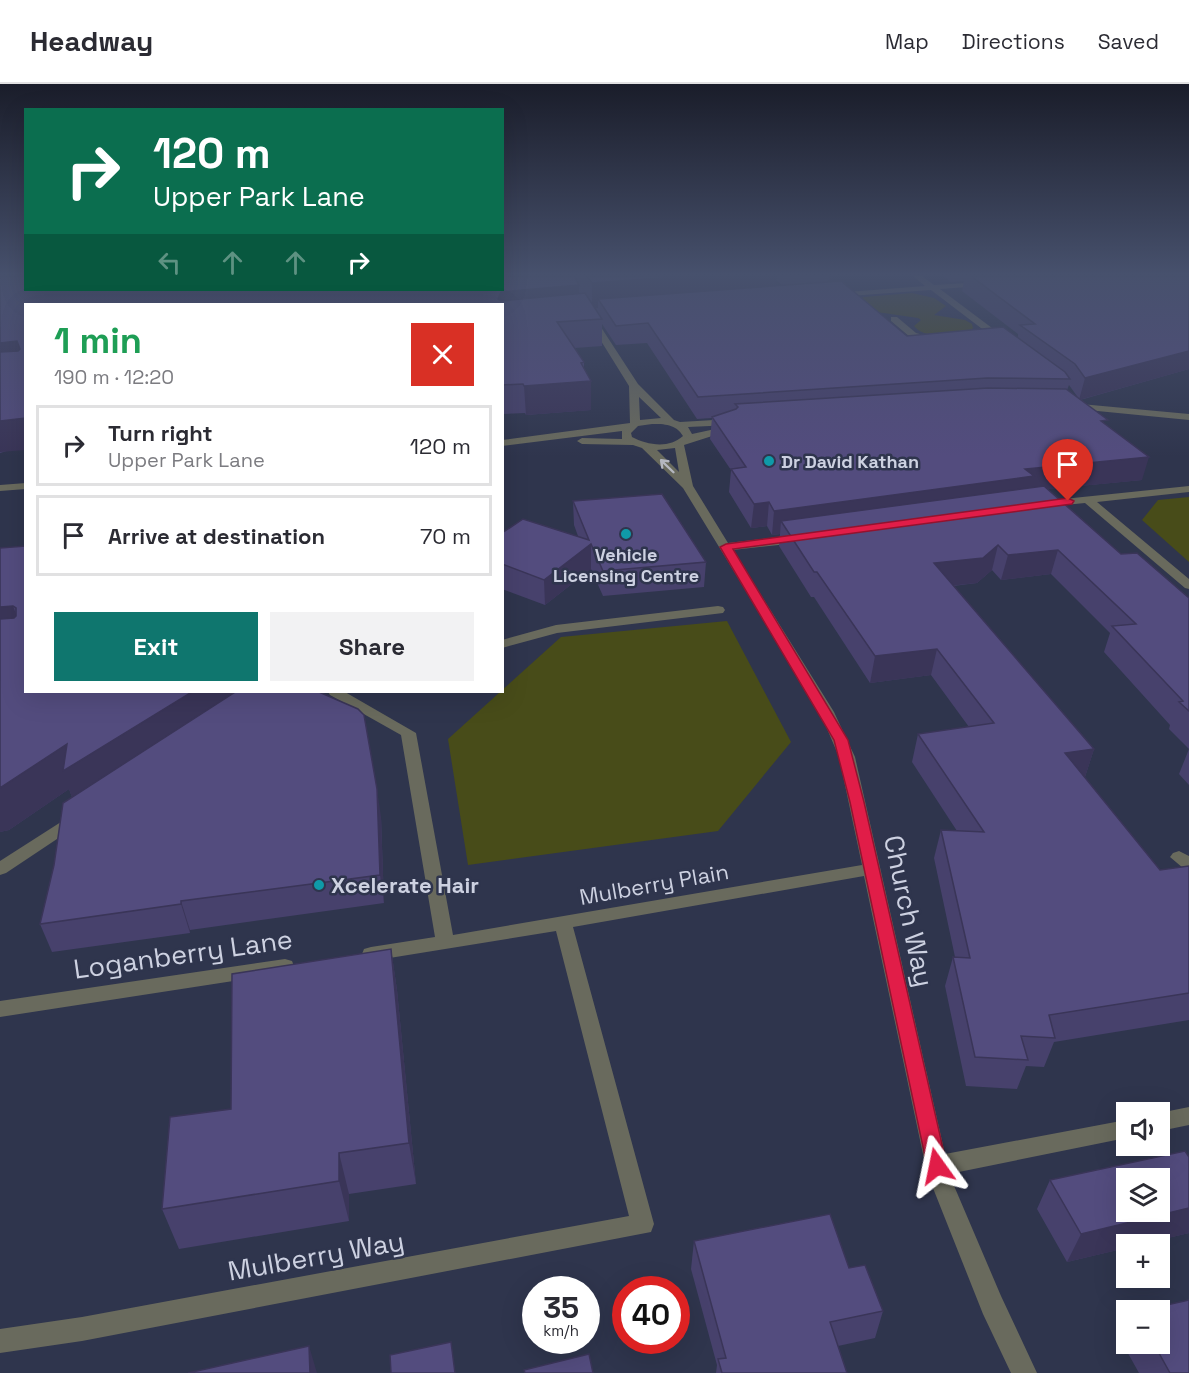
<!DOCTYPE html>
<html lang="en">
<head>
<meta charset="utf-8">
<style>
  :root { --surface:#fff; --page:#f2f2f3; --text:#2b2b33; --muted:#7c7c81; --line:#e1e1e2; --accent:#0f766e }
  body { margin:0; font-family:"Space Grotesk",sans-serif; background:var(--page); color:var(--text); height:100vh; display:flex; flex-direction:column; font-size:22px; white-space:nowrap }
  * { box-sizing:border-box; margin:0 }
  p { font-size:20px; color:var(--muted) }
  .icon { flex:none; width:33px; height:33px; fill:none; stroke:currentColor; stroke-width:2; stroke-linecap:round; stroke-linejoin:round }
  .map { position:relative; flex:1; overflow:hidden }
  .side { position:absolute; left:24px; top:219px; width:480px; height:390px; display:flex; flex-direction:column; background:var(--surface); border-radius:0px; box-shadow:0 6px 24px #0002 }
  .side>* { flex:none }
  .banner { position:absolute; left:24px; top:24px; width:480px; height:183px; border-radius:0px; box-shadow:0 6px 24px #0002; background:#0b6e4f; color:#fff; overflow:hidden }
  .buttons { position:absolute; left:1116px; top:1018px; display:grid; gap:12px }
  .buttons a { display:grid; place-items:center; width:54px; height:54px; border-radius:0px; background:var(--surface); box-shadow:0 6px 24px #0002; font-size:30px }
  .speed { position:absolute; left:522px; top:1192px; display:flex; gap:12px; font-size:30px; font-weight:700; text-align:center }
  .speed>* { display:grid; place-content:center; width:78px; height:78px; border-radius:50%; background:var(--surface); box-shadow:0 6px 24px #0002; line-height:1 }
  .speed small { font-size:15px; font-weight:400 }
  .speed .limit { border:9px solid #d22; background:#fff; color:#111 }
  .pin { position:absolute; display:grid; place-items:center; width:51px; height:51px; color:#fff; margin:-62px -26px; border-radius:50% 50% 50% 0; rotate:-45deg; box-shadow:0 0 6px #0007 }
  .pin .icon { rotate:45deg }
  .me { position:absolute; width:66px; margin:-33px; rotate:348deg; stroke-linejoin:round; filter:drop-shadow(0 0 4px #0008) }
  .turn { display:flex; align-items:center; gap:21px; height:126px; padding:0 30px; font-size:27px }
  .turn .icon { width:78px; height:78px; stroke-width:2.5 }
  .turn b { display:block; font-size:42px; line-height:51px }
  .lanes { display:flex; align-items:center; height:57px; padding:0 30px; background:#0003; justify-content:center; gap:30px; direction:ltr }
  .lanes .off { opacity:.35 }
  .round { display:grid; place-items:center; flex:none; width:63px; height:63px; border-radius:0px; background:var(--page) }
  .overview { display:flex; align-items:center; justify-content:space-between; height:102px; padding:0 30px }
  h1 { font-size:36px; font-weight:600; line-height:45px; color:#1e9e55 }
  .cta { display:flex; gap:12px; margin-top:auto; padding:12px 30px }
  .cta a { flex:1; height:69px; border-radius:0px; background:var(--accent); color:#fff; font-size:24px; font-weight:600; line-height:69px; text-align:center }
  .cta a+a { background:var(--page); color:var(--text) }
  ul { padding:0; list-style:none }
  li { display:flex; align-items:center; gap:18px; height:81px; margin:0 12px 9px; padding:0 18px; border:3px solid var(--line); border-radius:0px }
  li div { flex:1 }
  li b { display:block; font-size:22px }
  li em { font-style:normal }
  header { display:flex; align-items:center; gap:36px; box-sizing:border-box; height:84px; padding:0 30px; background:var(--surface); border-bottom:2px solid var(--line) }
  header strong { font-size:28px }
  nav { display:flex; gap:33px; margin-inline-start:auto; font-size:21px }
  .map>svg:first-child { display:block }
  .green { fill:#484c19 }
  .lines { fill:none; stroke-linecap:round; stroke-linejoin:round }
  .minor { fill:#696a5d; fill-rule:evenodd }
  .wall { fill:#47416c; fill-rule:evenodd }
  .shaded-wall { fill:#3a3558 }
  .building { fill:#534c7e; stroke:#3a3558; stroke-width:1.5; fill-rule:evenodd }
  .oneway { stroke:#b4b7c0 }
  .route { fill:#e11d48; stroke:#92132f; stroke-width:1.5 }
  .culture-dot { fill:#0f9aa8; stroke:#2f354d; stroke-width:2 }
  .labels { text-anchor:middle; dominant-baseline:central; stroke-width:5; stroke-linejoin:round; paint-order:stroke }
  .far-poi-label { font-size:18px; font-weight:bold; fill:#cdd1e1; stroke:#2f354d; text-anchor:start }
  .street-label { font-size:22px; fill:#cdd1e1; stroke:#2f354d }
  .poi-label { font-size:22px; font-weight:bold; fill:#cdd1e1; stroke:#2f354d; text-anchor:start }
  .near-street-label { font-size:27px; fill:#cdd1e1; stroke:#2f354d }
</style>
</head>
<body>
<header>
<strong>Headway</strong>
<nav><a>Map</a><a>Directions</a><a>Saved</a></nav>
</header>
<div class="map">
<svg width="1189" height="1289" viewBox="0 0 1189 1289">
  <rect width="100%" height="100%" fill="#2f354d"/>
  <path class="green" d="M912 209 934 214 946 222 934 231 965 236 972 240 973 244 970 247C952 249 926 257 914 242L921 236 918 234 877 228 859 215 864 213Z
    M1189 413V478L1142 436 1158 416Z
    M727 537 791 658 718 747 468 781 448 655 561 553Z"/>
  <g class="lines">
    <path class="minor" d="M913 192H922L934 201 984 198 985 200 981 202 940 205 1004 253V257H998L931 206 835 213 831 211 835 209 925 202Z
      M891 233H897L916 249 937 255 933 258 910 253 891 237Z
      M589 234H595L638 300 674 336 680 338 731 335 736 338 731 341 688 343 692 350 729 342 734 345 684 361 693 402 728 459 797 451 803 455 797 459 733 466 834 628 855 673 945 1070 1126 1036V1054L949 1090 1001 1212 1037 1289H1011L983 1230 927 1089 864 792 573 843 654 1140 651 1148 82 1257 0 1269V1245L82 1233 629 1132 556 847 371 877 364 875 362 870 364 865 371 863 435 853 401 651 330 611 328 608H345L416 649 453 851 862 781 839 673 820 628 683 404 642 364 633 361 582 360 577 357 582 354 622 355V347L502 362V356L630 339 629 302 588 236ZM639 313 661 334 640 336ZM652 340C664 340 676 340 683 352 669 365 647 361 632 353L631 349 638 342ZM675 364 679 388 657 366Z
      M1070 319 1189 330V336L1067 324 1065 322Z
      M26 399V405L0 407V401Z
      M1189 402V408L1097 418 1189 495V505L1185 504 1085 419 1044 423 1038 420 1044 417Z
      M718 522 723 523 725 526 723 529 557 549 502 564V556L556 541Z
      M75 729 81 731 83 735 81 739 6 789 0 791V777Z
      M1179 767 1189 772V786L1183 784 1170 773 1173 769Z
      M285 875 292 877 294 882 292 887 285 889 0 933V917Z
      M1189 1023V1041L1160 1047 1159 1029Z"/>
  </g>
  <path class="wall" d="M0 192 26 206 502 192H833L832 197 907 252 1018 253V250L962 207 964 197 951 198 943 192H1189V285L1080 316 1106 341 1142 396 1048 405 1121 470 1189 514V701L1179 690 1189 665 1169 645 1170 641 1104 568 1110 549 1051 490 1001 496 992 486 977 499 953 502 1094 665 1085 693H1084L1160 786 1189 782V936L1054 958 1044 983 1026 982 1017 1005 966 1002 945 902 953 873H955L934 774 941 746 957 747 912 678 918 650 969 643 931 591 870 599 814 513H811L779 462 780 450 772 451 767 442 751 444 729 408 731 386 710 355 712 334 697 335 647 259 616 261 602 240V262L575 264 584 278V284L591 326 526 331 525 329 502 330V220L0 369ZM776 196 782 201 776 202ZM1069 301 1079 315 1067 306Z
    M573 417 706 478 704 503 603 512 591 485 545 521 502 505V449L578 452 574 441Z
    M0 464 381 733 384 819 190 846V849L52 868 40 840 72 713 69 705 9 746 0 748Z
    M391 865 397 906 416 1100 349 1110V1137L179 1165 162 1125 231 1025Z
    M1189 1073V1149L1138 1161H1126V1164L1067 1178 1037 1125 1050 1096Z
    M694 1157 883 1227 875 1254 838 1262 847 1289H716L717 1281 691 1185Z
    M1126 1245V1260H1160L1189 1289H1139L1120 1255Z"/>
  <path class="shaded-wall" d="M686 192H777L775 210 598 215V224L592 225V199Z
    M829 192H833L832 200 828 201Z
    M579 201V226L502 234 498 215 501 208Z
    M17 257 26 284 0 287V259Z
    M1189 267V285L1079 316 1085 294Z
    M591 297V326L526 331 524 302Z
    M26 334V366L0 368V369V337Z
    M1149 373 1142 396 1030 407 781 437 780 450 772 451 774 427 1025 385Z
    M769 418 767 442 751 444 754 420Z
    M591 460V485L545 521 544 496Z
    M998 461 992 486 977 499 929 504 934 479Z
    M1058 466 1051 490 1001 496 1008 471Z
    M13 522 26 557 0 560V523Z
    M937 565 931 591 870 599 875 572Z
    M192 608H258L76 725 69 705 9 746 0 748V704L67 660Z
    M1094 665 1085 693 1056 697 1065 669Z
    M377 705 381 733 384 819 380 791Z
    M181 817 190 846V849L181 820Z
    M391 865 397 906 416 1100 409 1059Z
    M339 1069 349 1110V1137L339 1097Z
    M1189 1124V1149L1138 1161H1126V1164L1067 1178 1081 1150Z
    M309 1262 317 1289H310Z"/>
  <path class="building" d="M0 192H26V206H502V192H574L579 201 501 208 498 215 501 217 585 209 602 235 557 238 584 278 581 279 591 297 524 302 523 300 502 301V220H26V334L0 337V268L18 267 20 265 17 257 0 259Z
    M587 192H686L592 199Z
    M971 192H1189V267L1085 294 1075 280 1020 241 1035 240Z
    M841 197 907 252 1003 243 1065 288 1070 295 987 294 698 313 648 239 616 242 598 215Z
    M988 304 1066 305 1108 336 1101 337 1149 373 1025 385 1034 392 774 427 769 418 754 420 731 385 746 383 712 333 736 325 738 323 735 320Z
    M1044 402 1121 470 1137 469 1189 514V627L1179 618 1183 617 1112 542 1136 540 1058 466 1008 471 998 461 983 474 934 479 1094 665 1065 669 1160 786 1189 782V909L1049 931 1055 954 1021 952 1028 976 975 973 953 873 970 874 941 746 984 748 918 650 994 639 937 565 875 572 817 488H814L781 437Z
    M662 410 706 478 603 487 591 460 544 496 502 480V449L523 435 589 456 573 417Z
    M26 462V608H192L63 687 67 660 0 704V535L14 534 16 532V524L13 522 0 523V464Z
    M235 608H319L358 625 364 631 377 705 380 791 181 817V820L40 840 54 781 63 719Z
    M391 865 409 1059 339 1069V1097L162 1125 170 1033 231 1025 232 890Z
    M1185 1067 1189 1073V1124L1081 1150 1050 1096ZM1126 1095H1160V1128H1126Z
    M830 1130 849 1184 865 1181 883 1227 830 1238 847 1289H722L718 1275 726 1274 694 1157Z
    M1189 1216V1289H1170L1154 1260H1160V1227H1140Z
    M451 1258 455 1289H391L390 1271Z
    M309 1262 310 1289H188Z
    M589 1270 593 1289H525L524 1286Z"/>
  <defs><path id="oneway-shaft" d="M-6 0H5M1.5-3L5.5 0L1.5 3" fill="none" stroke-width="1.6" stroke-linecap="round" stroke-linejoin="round" transform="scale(1.5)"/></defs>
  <use class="oneway" href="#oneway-shaft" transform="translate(667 382) rotate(-136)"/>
  <linearGradient id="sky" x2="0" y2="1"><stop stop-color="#1a1d2a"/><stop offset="0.51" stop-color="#47516d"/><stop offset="1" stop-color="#47516d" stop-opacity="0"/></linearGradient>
  <rect width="1189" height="373" fill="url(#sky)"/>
  <path class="route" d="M1068 414 1074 417 1072 420 733 465 848 656 864 718 947 1082 944 1089 937 1091 930 1089 927 1082 850 718 834 656 720 463 726 460Z"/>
  <g class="culture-dot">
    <circle cx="769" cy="377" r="6"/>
    <circle cx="626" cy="450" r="6"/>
    <circle cx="319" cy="801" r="6"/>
  </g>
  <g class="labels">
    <g class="far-poi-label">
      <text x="781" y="377">Dr David Kathan</text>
      <text x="626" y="470" text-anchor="middle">Vehicle<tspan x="626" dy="21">Licensing Centre</tspan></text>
    </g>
    <g class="street-label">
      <text transform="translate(654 800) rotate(-10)">Mulberry Plain</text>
    </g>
    <g class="poi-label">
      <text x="331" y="801">Xcelerate Hair</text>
    </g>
    <g class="near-street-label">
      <text transform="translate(909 827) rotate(78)">Church Way</text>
      <text transform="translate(183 870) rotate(-8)">Loganberry Lane</text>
      <text transform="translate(316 1172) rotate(-10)">Mulberry Way</text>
    </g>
  </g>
</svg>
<div class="buttons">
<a><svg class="icon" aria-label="sound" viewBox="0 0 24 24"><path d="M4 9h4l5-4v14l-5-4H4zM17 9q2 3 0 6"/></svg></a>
<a><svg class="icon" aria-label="layers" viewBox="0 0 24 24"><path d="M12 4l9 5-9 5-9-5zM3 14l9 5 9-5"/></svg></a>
<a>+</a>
<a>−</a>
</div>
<div class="speed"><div>35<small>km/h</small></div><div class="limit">40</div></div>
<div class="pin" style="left:1068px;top:417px;background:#d93025"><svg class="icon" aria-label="arrive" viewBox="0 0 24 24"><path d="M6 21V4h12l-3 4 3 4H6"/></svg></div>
<svg class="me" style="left:937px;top:1082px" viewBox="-20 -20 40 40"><path d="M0-17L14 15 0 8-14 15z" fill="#e11d48" stroke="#fff" stroke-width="4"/></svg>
<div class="banner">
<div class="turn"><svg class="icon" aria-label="right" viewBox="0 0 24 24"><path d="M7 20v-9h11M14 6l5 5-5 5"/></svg><div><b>120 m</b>Upper Park Lane</div></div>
<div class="lanes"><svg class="icon off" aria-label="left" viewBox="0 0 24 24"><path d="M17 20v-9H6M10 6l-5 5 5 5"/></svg><svg class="icon off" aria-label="ahead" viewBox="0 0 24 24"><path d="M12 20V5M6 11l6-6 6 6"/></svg><svg class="icon off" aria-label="ahead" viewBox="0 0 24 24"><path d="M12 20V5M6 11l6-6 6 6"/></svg><svg class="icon" aria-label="right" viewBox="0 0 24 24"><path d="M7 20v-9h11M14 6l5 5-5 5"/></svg></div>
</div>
<section class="side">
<div class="overview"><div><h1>1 min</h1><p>190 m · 12:20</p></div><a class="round" style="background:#d93025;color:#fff"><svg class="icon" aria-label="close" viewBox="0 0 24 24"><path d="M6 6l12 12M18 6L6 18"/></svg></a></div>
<ul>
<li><svg class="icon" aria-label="right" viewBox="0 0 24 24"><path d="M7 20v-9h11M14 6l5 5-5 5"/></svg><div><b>Turn right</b><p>Upper Park Lane</p></div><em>120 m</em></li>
<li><svg class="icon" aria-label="arrive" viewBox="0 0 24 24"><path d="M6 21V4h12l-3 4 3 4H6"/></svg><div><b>Arrive at destination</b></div><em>70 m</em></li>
</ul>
<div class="cta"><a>Exit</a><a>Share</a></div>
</section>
</div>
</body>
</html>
